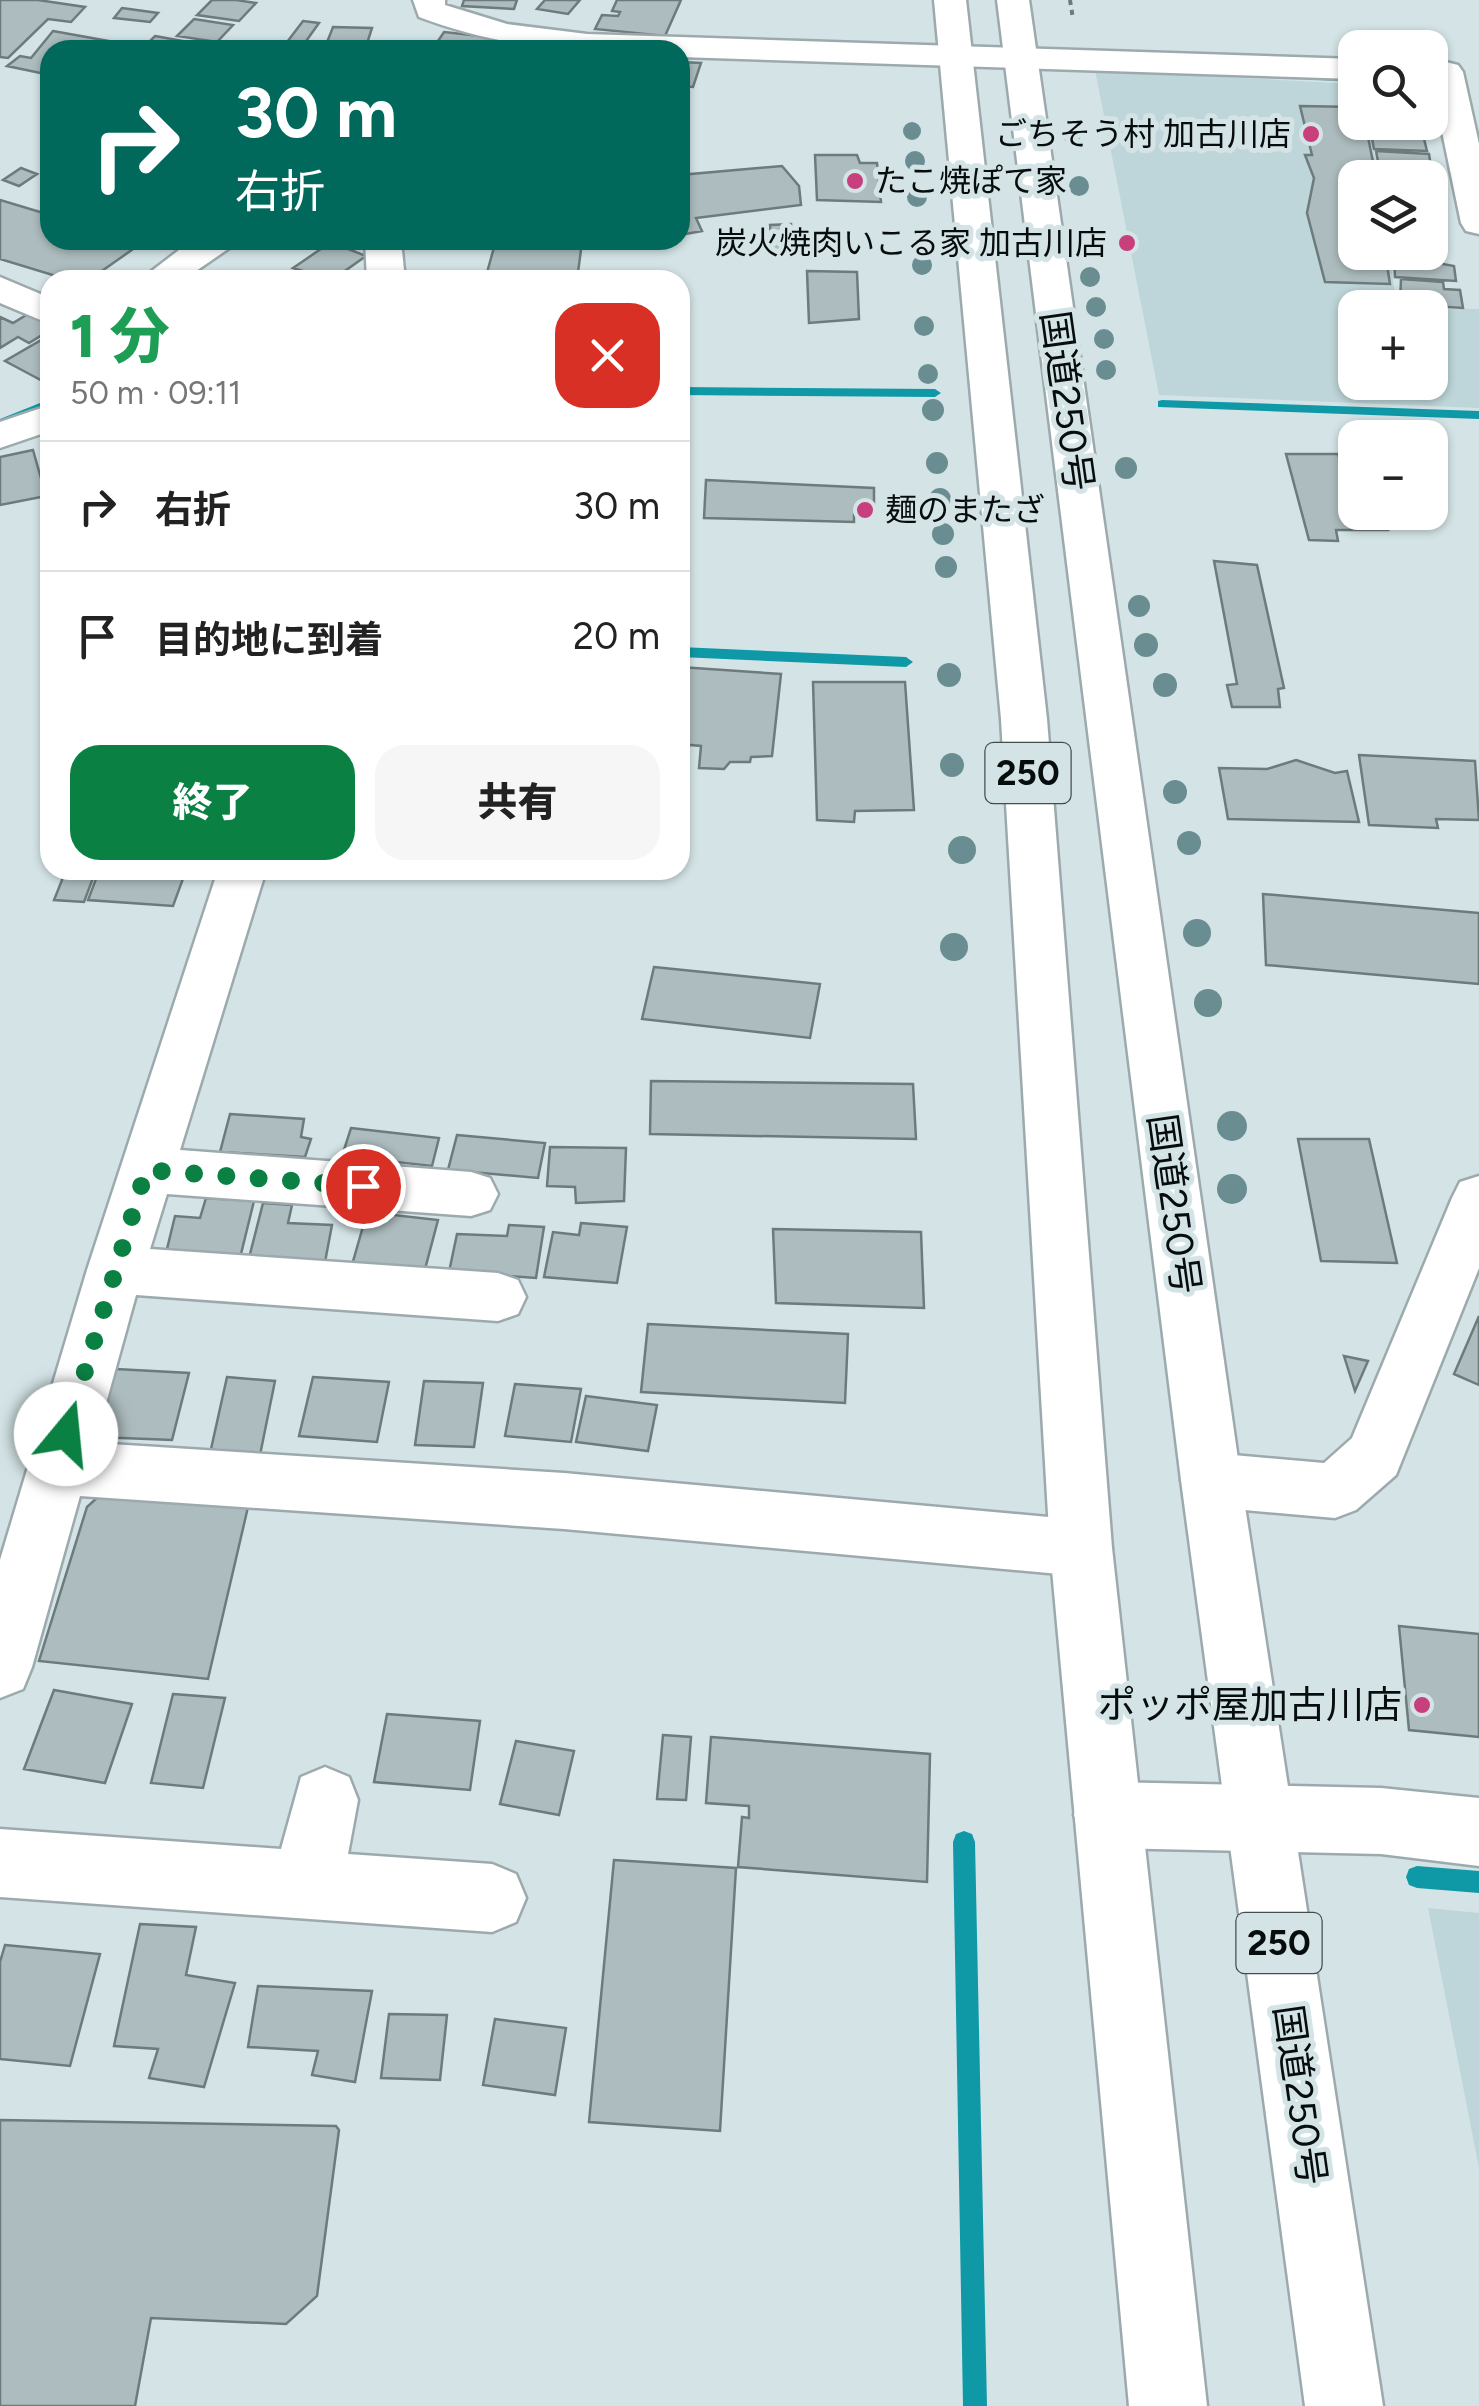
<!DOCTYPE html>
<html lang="ja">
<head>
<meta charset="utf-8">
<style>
  :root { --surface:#fff; --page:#f6f6f6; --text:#222; --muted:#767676; --line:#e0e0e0; --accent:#0b8043 }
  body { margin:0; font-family:Figtree,"Noto Sans JP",sans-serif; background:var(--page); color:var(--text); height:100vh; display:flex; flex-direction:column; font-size:38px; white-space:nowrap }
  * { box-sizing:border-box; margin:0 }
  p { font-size:32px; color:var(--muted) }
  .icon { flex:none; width:55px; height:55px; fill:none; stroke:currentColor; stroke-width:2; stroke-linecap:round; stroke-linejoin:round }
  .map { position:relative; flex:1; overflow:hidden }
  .details { position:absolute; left:40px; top:270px; width:650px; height:610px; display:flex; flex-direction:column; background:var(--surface); border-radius:30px; box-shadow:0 2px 8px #0004 }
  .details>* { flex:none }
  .banner { position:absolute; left:40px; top:40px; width:650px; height:210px; border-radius:30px; box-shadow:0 2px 8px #0004; background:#00695c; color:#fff; overflow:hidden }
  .buttons { position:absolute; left:1338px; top:30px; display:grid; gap:20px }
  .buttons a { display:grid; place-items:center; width:110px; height:110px; border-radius:20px; background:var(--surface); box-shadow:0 2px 8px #0004; font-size:50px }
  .pin { position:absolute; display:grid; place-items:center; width:85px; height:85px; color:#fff; margin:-42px; border:5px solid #fff; border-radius:50%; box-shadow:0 2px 10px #0007 }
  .me { position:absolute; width:110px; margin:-55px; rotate:17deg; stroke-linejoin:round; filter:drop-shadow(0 0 8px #0008) }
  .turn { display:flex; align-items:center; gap:35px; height:210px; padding:0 30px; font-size:45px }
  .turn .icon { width:130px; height:130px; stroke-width:2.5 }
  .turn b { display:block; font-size:70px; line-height:85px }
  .round { display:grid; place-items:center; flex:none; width:105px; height:105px; border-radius:30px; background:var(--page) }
  .overview { display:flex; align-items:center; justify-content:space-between; height:170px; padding:0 30px }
  h1 { font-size:60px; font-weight:800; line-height:75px; color:#1e9e55 }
  .action { display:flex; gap:20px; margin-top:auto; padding:20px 30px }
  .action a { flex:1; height:115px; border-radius:30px; background:var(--accent); color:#fff; font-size:40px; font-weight:800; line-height:115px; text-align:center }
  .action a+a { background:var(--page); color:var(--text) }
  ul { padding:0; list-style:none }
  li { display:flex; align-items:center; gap:30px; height:130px; padding:0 30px; border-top:2px solid var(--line) }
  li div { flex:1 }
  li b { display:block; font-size:38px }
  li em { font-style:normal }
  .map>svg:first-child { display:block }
  .built { fill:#bed6d9 }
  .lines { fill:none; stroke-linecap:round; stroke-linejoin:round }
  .stream { fill:#0f98a6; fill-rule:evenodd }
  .building { fill:#adbcbe; stroke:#6d7b7d; stroke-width:2.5 }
  .street-casing { stroke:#9caaad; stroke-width:5 }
  .secondary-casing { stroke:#9caaad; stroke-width:5 }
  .highway-casing { stroke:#9caaad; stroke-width:5 }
  .path { stroke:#6f797b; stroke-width:4; stroke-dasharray:5 5; stroke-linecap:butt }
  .street { fill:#fff; fill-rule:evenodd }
  .secondary { fill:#fff; fill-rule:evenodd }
  .highway { fill:#fff; fill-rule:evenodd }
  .tree { fill:#698d91 }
  .route { stroke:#0b8043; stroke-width:18; stroke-dasharray:0 32.4 }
  .poi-dot { fill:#c73f7c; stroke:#d4e4e6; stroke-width:4 }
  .labels { text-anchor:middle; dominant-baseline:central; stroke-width:10; stroke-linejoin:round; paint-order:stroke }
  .far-poi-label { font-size:32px; fill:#070c0d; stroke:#d4e4e6; text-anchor:end }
  .shield { fill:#d4e4e6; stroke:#444d4e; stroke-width:2.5 }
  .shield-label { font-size:35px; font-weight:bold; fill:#070c0d }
  .street-label { font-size:38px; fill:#070c0d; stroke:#d4e4e6 }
  .poi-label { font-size:38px; fill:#070c0d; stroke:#d4e4e6; text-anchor:end }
</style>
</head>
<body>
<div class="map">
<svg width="1479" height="2406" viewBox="0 0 1479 2406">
  <rect width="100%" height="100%" fill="#d4e4e6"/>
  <path class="built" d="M1095 70 1355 84V122L1368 123 1379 177 1355 178V252L1389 253 1397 306 1405 307 1355 308V382H1430V309H1479V408L1159 395Z
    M1428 1908 1479 1913V2168Z"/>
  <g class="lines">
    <path class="stream" d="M1323 75 1355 76V82L1319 80 1318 78Z
      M680 387 935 389 941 393 935 397 680 395Z
      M50 399V407L0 427V419Z
      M1162 400 1479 411V419L1158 407V401Z
      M680 647 906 657 913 662 906 667 680 657Z
      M964 1831 972 1834 975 1842 987 2406H963L953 1842 956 1834Z
      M1417 1866 1479 1871V1893L1417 1888 1409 1885 1406 1877 1409 1869Z"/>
  </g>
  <path class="building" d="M0 0H38L85 7 71 22 48 19 8 58 0 57Z
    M212 0H236L256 3 239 21 197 15Z
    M464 0H517L514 9 462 6Z
    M545 0H580L568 14 537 9Z
    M617 0H681L665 36 595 29 602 15 618 16 620 12 612 11Z
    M122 8 158 13 150 22 114 18Z
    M194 19 233 25 217 42 177 36Z
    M303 21 319 23 304 44H317L315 50H281Z
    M333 27 372 28 365 50H324Z
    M53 31 131 45 125 50H50V75L7 66 20 56 31 58Z
    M444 32 498 38 491 50H432Z
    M155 36 183 41 173 50H141Z
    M680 62 701 63 693 87 680 86Z
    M1300 106 1355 107V122H1365L1374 167H1370L1372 178H1355V252H1385L1390 284 1325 282 1307 213 1314 178 1305 155H1312Z
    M1369 122H1418L1420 131 1370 128Z
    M1371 133 1423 135 1427 151 1374 149Z
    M1376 151 1429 154 1431 167 1418 166 1420 173 1380 172Z
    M815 155H857L860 163H877L881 202 817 200Z
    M782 166 799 186 801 205 696 218 702 231 680 235V175Z
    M21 168 37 174 19 186 3 180Z
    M0 200 50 215V240H146L89 280H69L0 259Z
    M791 224 793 250 771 252 770 225Z
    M334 240H361L348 249 366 256 332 280 293 268Z
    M496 240 582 242 577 280H485Z
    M1394 255 1454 266 1456 281 1395 277Z
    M807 271 857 272 859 319 809 323Z
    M1401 279 1443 282 1444 289 1460 290 1463 308 1400 304Z
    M28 314 50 324V330L29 343 18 337 0 348V317L13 323Z
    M50 335V385L5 361Z
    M33 450 46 496 0 505V457Z
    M1286 454H1338L1341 463H1355V512H1383L1388 530H1336L1338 541 1309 540Z
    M706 480 874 488V513L854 515V522L704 518Z
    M1214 561 1257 565 1284 688 1278 689 1280 707H1232L1227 685 1237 684Z
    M680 667 781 674 772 756 751 757 750 762H730L724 769 699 768 701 746 680 744Z
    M813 682H905L914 810 855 811 854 822 817 820Z
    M1359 755 1475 761 1479 820 1436 819 1438 828 1369 825Z
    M1296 760 1335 773 1347 771 1359 822 1228 819 1219 768 1267 769Z
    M66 870H96L84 902 54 900Z
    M569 870H650V874H625L623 878 570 875Z
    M99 871 184 876 173 906 88 900Z
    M1263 894 1479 913V984L1266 965Z
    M654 967 820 984 810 1038 642 1019Z
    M651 1081 913 1084 916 1139 650 1134Z
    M230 1114 304 1119 301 1137 311 1139 305 1157 220 1152Z
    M351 1128 439 1138 432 1166 342 1156Z
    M457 1135 545 1143 538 1178 448 1170Z
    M1298 1139H1369L1397 1263 1321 1261Z
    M550 1147 626 1148 624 1201 576 1203 575 1187 547 1186Z
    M206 1198 254 1201 240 1258 166 1253 175 1216 200 1218Z
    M263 1203 292 1205 288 1223 332 1225 325 1262 249 1258Z
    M376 1213 438 1220 424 1273 352 1265 364 1223 373 1224Z
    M581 1223 627 1227 617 1283 544 1277 553 1232 579 1235Z
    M509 1225 544 1227 536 1278 449 1272 457 1234 507 1236Z
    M773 1229 921 1232 924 1308 776 1303Z
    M1479 1316V1385L1454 1374Z
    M648 1324 848 1334 845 1403 641 1392Z
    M1344 1356 1368 1361 1355 1391Z
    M116 1369 189 1373 172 1440 97 1437Z
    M227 1377 275 1381 259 1460 209 1458Z
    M313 1377 389 1382 377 1442 299 1436Z
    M424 1381 483 1383 474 1447 415 1445Z
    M515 1384 581 1389 571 1442 505 1436Z
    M586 1396 657 1405 648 1451 576 1442Z
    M100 1495 248 1507 208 1679 39 1661 87 1507Z
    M1399 1626 1479 1634V1737L1409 1730Z
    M54 1690 132 1704 105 1783 24 1769Z
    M173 1694 225 1698 203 1788 151 1783Z
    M387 1714 480 1721 470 1790 374 1782Z
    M663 1735 691 1737 686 1800 657 1799Z
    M711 1737 930 1754 927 1882 738 1867 742 1817 749 1818V1806L706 1803Z
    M516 1741 574 1751 559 1815 500 1804Z
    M614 1860 736 1868 720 2131 589 2122Z
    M140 1924 196 1927 186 1975 235 1983 204 2087 149 2078 158 2049 114 2046Z
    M5 1945 100 1954 70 2066 0 2059V1962Z
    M258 1986 372 1991 355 2082 312 2075 318 2051 248 2047Z
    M389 2014 447 2015 440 2080 381 2078Z
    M495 2019 566 2028 555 2095 483 2085Z
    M0 2120 336 2126 339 2130 317 2296 286 2324 151 2318 135 2406H0Z"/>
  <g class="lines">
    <defs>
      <path id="street" d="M413 0H445V5L507 24 587 34 1355 59V79L680 57V50C580 50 515 53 419 17Z
        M1446 62 1458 65 1463 72 1479 144V234L1466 231 1461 223 1430 74 1434 65Z
        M192 240H241L183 280H140Z
        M365 240H401L405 280H367Z
        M0 277 50 298V324L0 303Z
        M50 405V431L0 448V422Z
        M218 870H266L180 1150 471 1172 490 1178 498 1194 490 1210 471 1216 167 1194 150 1249 498 1273 518 1280 526 1297 518 1314 498 1321 136 1295 95 1443 564 1473 1081 1520 1103 1528 1112 1548 1103 1568 1081 1576 564 1529 80 1496 32 1667 23 1689 0 1698V1560L87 1270Z
        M325 1767 349 1777 358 1800 348 1854 492 1864 516 1874 526 1898 516 1922 492 1932 0 1897V1829L281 1849 301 1777Z"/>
      <path id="secondary" d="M1479 1176V1268L1396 1475 1356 1510 1335 1518 1211 1507 1190 1499 1181 1480 1190 1461 1211 1453 1324 1463 1352 1438 1452 1198 1460 1182Z
        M1107 1782 1381 1788 1479 1798V1866L1381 1854 1107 1848 1083 1839 1074 1815 1083 1791Z"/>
      <path id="highway" d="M934 0H966L1047 719 1112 1548 1207 2406H1129L1050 1548 1001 719Z
        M997 0H1029L1241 1480 1383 2406H1305L1181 1480Z"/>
    </defs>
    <use href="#street" class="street-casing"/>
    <use href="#secondary" class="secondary-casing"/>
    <use href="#highway" class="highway-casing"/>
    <path class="path" d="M1070 0 1073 19"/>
    <use href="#street" class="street"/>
    <use href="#secondary" class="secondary"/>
    <use href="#highway" class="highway"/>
  </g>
  <g class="tree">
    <circle cx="912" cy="131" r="9"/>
    <circle cx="1072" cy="135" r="9"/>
    <circle cx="915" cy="161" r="10"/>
    <circle cx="1079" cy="186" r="10"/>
    <circle cx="917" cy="197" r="10"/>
    <circle cx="922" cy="265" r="10"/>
    <circle cx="1090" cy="277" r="10"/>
    <circle cx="1096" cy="307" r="10"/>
    <circle cx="924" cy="326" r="10"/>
    <circle cx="1104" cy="339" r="10"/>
    <circle cx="1106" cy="370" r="10"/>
    <circle cx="928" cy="374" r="10"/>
    <circle cx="933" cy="410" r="11"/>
    <circle cx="937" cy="463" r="11"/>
    <circle cx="1126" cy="468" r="11"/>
    <circle cx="940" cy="499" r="11"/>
    <circle cx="943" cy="534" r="11"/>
    <circle cx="946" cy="567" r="11"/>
    <circle cx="1139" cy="606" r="11"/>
    <circle cx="1146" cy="645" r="12"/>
    <circle cx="949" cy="675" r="12"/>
    <circle cx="1165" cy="685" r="12"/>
    <circle cx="952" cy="765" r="12"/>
    <circle cx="1175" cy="792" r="12"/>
    <circle cx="1189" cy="843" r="12"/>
    <circle cx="962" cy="850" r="14"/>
    <circle cx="1197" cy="933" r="14"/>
    <circle cx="954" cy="947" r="14"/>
    <circle cx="1208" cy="1003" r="14"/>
    <circle cx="1232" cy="1126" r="15"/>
    <circle cx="1232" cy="1189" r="15"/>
  </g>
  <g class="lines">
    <path class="route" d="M66 1434 146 1170 363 1186"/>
  </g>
  <g class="poi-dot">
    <circle cx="1311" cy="134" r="10"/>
    <circle cx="855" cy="181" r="10"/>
    <circle cx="1127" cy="243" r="10"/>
    <circle cx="865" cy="510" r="10"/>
    <circle cx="1422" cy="1705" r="10"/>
  </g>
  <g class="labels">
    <g class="far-poi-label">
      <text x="1291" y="134">ごちそう村 加古川店</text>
      <text x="875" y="181" text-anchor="start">たこ焼ぽて家</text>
      <text x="1107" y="243">炭火焼肉いこる家 加古川店</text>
      <text x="885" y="510" text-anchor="start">麺のまたざ</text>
    </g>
    <g class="shield">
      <rect x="985.5" y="743" width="85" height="60" rx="8"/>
      <rect x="1236.5" y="1913" width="85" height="60" rx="8"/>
    </g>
    <g class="shield-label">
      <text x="1028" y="773">250</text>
      <text x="1279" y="1943">250</text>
    </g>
    <g class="street-label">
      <text transform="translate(1067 401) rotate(82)">国道250号</text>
      <text transform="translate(1174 1204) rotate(82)">国道250号</text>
      <text transform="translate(1300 2095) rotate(82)">国道250号</text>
    </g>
    <g class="poi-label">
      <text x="1402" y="1705">ポッポ屋加古川店</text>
    </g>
  </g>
</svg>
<div class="buttons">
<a><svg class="icon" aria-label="search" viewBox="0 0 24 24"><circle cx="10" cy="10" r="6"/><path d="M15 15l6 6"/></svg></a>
<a><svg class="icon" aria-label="layers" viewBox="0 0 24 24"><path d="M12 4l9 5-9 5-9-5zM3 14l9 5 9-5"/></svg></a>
<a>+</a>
<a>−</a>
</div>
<div class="pin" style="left:363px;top:1186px;background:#d93025"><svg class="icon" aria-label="arrive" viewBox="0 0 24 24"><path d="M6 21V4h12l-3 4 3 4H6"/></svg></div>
<svg class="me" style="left:66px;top:1434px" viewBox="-20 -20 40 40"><circle r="19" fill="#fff"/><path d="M0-13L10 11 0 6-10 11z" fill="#0b8043"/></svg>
<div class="banner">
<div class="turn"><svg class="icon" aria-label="right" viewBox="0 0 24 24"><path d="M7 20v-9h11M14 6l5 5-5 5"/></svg><div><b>30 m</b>右折</div></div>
</div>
<section class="details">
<div class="overview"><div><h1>1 分</h1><p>50 m · 09:11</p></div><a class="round" style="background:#d93025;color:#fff"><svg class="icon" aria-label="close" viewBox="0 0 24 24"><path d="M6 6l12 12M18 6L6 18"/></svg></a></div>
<ul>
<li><svg class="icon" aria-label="right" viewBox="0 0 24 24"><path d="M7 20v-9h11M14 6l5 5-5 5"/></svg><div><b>右折</b></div><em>30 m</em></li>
<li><svg class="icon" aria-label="arrive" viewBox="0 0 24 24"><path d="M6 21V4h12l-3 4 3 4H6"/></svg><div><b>目的地に到着</b></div><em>20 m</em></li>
</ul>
<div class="action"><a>終了</a><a>共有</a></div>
</section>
</div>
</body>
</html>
